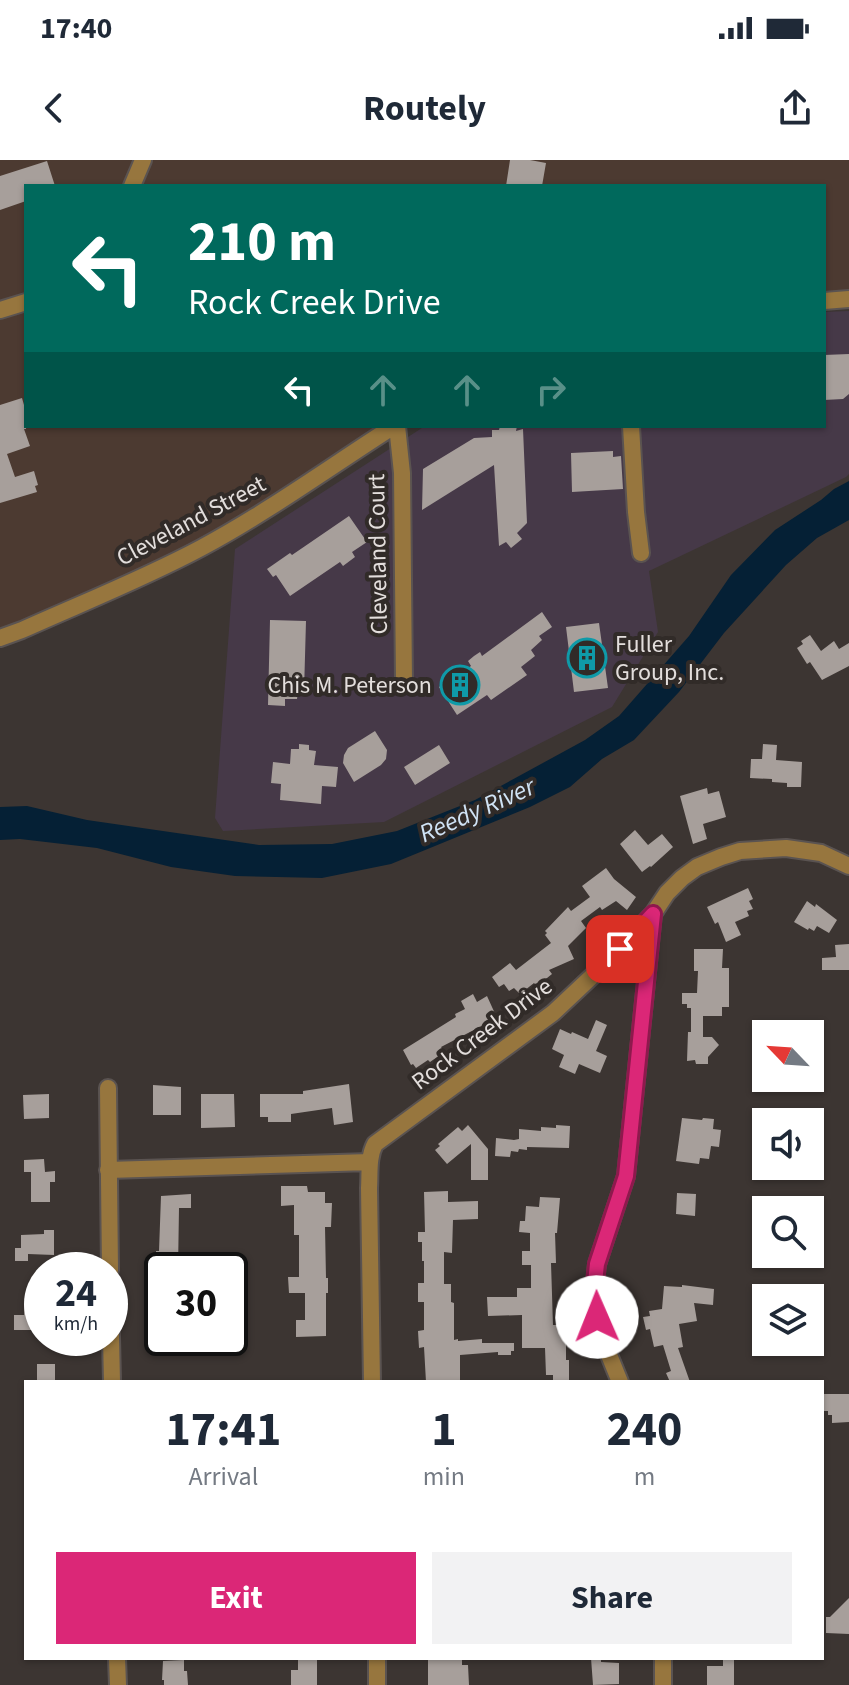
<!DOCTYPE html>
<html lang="en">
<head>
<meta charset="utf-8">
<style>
  :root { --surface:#fff; --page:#f2f2f3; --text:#1f2937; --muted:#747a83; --accent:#db2777 }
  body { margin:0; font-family:"Source Sans 3",sans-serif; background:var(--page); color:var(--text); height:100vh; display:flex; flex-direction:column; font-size:30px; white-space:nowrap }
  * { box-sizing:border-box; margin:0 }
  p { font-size:26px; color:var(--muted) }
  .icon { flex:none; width:44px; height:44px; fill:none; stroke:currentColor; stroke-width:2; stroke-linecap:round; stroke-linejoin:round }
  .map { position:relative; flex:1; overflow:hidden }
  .panel { position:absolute; left:24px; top:1220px; width:800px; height:280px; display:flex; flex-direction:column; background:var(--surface); border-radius:0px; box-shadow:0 2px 6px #0004 }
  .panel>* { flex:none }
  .guide { position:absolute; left:24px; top:24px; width:802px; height:244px; border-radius:0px; box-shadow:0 2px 6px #0004; background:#00695c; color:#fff; overflow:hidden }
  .needle { width:52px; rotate:295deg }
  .buttons { position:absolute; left:752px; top:860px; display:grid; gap:16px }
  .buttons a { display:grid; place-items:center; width:72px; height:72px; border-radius:0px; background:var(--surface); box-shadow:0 2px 6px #0004; font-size:40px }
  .speed { position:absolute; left:24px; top:1092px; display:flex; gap:16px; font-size:40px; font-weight:700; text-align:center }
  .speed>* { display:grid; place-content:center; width:104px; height:104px; border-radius:50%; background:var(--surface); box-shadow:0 2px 6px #0004; line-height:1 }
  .speed small { font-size:20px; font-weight:400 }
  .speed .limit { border:4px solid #111; border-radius:12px; background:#fff; color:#111 }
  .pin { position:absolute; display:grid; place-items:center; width:68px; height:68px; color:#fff; margin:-34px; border-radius:16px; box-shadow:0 4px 12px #0006 }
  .me { position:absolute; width:88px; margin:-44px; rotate:359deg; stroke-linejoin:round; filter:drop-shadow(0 0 6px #0008) }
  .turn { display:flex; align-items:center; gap:28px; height:168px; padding:0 32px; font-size:36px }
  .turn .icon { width:104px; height:104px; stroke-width:2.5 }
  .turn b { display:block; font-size:56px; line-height:68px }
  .lanes { display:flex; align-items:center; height:76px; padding:0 32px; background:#0003; justify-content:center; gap:40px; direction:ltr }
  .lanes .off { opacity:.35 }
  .eta { display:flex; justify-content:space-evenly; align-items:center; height:136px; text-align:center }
  .eta b { font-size:48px; font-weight:700; line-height:56px }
  .cta { display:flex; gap:16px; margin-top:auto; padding:16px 32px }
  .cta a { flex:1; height:92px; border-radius:0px; background:var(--accent); color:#fff; font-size:32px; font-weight:700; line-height:92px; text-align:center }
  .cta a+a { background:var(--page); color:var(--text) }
  .status { display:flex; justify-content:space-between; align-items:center; height:56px; padding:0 40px; background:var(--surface); direction:ltr }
  .status svg { height:22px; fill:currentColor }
  header { display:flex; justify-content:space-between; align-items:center; height:104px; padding:0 32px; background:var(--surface); font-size:36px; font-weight:700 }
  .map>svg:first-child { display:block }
  .commercial { fill:#463948 }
  .education { fill:#4c3a31 }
  .water { fill:#052035 }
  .building { fill:#a79f9b }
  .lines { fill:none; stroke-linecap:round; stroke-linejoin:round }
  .minor-casing { stroke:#5a5351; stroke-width:20 }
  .minor { stroke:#97763e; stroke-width:16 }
  .route-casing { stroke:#8e194d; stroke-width:20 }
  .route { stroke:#db2777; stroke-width:14 }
  .labels { text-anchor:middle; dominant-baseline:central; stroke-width:8; stroke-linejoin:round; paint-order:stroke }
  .street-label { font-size:24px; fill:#e3dedc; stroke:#312b28 }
  .poi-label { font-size:24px; fill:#e3dedc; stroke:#312b28; text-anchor:start }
  .water-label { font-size:26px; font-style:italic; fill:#d0e3f5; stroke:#312b28 }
</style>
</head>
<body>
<div class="status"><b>17:40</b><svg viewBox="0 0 49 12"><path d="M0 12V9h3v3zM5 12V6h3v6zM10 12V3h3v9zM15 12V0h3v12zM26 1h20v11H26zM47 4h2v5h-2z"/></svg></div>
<header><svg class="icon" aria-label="back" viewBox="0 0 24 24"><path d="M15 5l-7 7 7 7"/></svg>Routely<svg class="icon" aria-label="share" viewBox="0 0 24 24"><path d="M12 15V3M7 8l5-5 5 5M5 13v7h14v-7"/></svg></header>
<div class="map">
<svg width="849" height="1525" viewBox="0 0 849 1525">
  <rect width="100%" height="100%" fill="#3c3532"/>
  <path class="commercial" d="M849 151V314L846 317 649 411 658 472 612 547 384 662 223 671 215 658 235 389 425 266H824V152Z"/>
  <path class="education" d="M0 0H849V139L824 141V26H26V266H394L249 359 0 478Z"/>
  <path class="water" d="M849 321V360L817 378 786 405 724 473 679 532 634 580 602 599 570 627 530 647 391 704 322 718 235 716 171 707 97 688 20 679 0 680V647L27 646 87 660 259 685 332 684 397 671 475 640 585 580 619 556 689 476 731 415 775 370 821 340 834 329Z"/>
  <path class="building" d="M510 0H530L546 3 542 26H506Z
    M47 1 55 26H26V41L0 50V16Z
    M849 194V234L843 239 824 240V195Z
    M22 238 26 252V269H24L30 286 7 294 15 317 34 311 38 325 35 326 37 332 0 343V245Z
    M500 266H517L516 271 523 269 527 363 517 373 522 379 511 388 506 382 499 386 494 305 422 350 423 309 474 278 492 277V270H499Z
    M613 291V297L621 296 623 329 572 332 571 293Z
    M349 356 367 382 352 392 355 397 343 406 340 402 290 436 276 415 273 417 267 409 290 393 292 395Z
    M542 452 552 467 539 476 542 480 531 490 535 496 521 507 527 515 491 540 487 535 457 555 439 527 471 506 468 501 474 496 480 492 482 496Z
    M270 460 306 461 304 532H298L297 539H285V546L268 545Z
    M599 463 608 528 574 532 566 467Z
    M810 475 821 491 834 481 839 489 849 483V506L822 520 810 502 807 504 797 488 803 484 801 481Z
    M375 571 387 590 386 599 381 605 354 622 343 603 344 595 348 588Z
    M299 584 309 585V590L316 591 314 605 338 607 336 627 322 626 321 644 280 640 281 624 271 623 273 602 290 604 291 589H299Z
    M763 584 777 585 776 600 802 602 801 627H787V623L772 622V619L750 618 751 599H762Z
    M439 585 450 603 415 625 404 607Z
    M707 628 708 634 719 631 726 657 703 664 707 679 693 684 680 636Z
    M635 670 648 685 662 674 673 687 651 707 650 706 642 712 620 684Z
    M606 708 614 719 636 737 627 750 616 741 602 750 600 747 581 761 586 768 568 786 574 799 549 810 552 814 537 826 534 823 520 834 514 828 509 831 504 824 499 827 492 817 510 803 516 810 551 783 545 775 547 773 545 771 568 747 571 751 590 737 582 726Z
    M748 728 753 739 749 741 753 749 747 751 749 756 735 762 741 775 726 782 718 762 715 764 707 747Z
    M807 741 815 747 816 744 837 760 829 773 817 766 814 771 809 768 808 770 794 762Z
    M849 784V810H822V798L836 797 835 785Z
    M694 789H723L722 808H729V847H722V856H703V877H712L719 885 708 897V904H696L695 900 687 901 688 872H691V848H687V844H682V833H697L698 811H694Z
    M473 834 477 842 487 836 497 858 441 887 443 890 439 893 440 895 430 902 428 900 416 908 413 904 411 905 403 890 456 857 455 854 465 849 461 841Z
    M596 860 607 865 596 891 607 896 600 913 579 904 575 914 559 907 564 895 552 889 560 869 571 874 572 872 588 879Z
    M349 924 353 962 334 965 332 948 291 954V962H268V957H260V934H303V931Z
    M153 925 181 927V955H153Z
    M49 934V958L24 959 23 935Z
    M201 934H234L235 967 201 968Z
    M682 958 702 960 703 958 714 959 713 969 721 970 719 987 711 986 709 999 700 998 699 1004 676 1001Z
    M468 965 488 989V1020H471V984L447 1004 435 990 440 986 438 984 458 967 462 971Z
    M556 965 570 966 569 988 527 987V990L519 989 518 992 511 991 510 997 495 996 496 978 514 980 519 979V969L541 971V967L556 968Z
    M44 999 45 1012 55 1011V1022H50V1042H31V1012H24V1000Z
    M281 1026H307L308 1032H325V1043H332L331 1067H325L326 1118H328V1133H326V1176L296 1177V1160H305V1133H289L288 1117H299V1075H294V1045L281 1046Z
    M448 1031V1042L478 1041V1059L453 1060 452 1093 444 1092V1124H451V1142L454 1143V1180L458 1179V1181L482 1179V1183H514V1191H511V1195H498V1192L460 1195V1222H426L424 1187 419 1188 418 1171 424 1170V1142H418V1123H424V1101H422V1082H418V1072H425L424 1032Z
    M677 1033 696 1034 695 1056 676 1054Z
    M191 1034V1048H179L178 1110H156V1091H159L161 1036Z
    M540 1037 560 1038 557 1073H555L556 1103H551L553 1165H566V1200H569V1222H553V1215H546L545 1188H522V1155L488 1156 487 1137H517V1128H531V1105H522V1091H530V1073L519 1072 520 1061H525L526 1046 539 1047Z
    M44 1070H54V1095L28 1094V1101H15V1088H21V1075L44 1074Z
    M682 1125 714 1129 713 1145 694 1143 697 1161 679 1164 683 1187 678 1188 690 1222H670L666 1213 671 1211 663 1185 654 1187 650 1169 646 1170 643 1157 650 1156 649 1151 662 1149 664 1126 682 1127Z
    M148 1141H162V1176H150V1154H148Z
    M24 1144H42V1165H37V1170H14V1155H24Z
    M37 1204H55V1222H37Z
    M822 1234H849V1262L832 1263V1255H828V1251H822Z
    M849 1438V1474L826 1473V1457H830Z
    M298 1498H317V1525H291V1510H298Z
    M428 1498H462V1505H468L469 1525H428Z
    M591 1498H601V1502L619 1503V1524L593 1525Z
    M723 1498H734V1525H707V1506H723Z
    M184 1500V1511H187L188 1525H164V1520H162L163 1501Z"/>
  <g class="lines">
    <defs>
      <path id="minor" d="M132 26 143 0
        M824 141 849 139
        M0 150 26 142
        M397 266 402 313 404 522
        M631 266 636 352 641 393
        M0 478 22 470C82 443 143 419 201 388 268 352 330 307 394 266
        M108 928 110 1110
        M108 1010 370 1002
        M110 1132 112 1222
        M372 1222 369 1028C370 1013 368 997 375 984L553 853 603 806 653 754 667 733 682 718 697 707 721 697 740 691 786 688 821 693 849 706
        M620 1222 603 1180 597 1157 594 1132 597 1104 626 1016 653 754
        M117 1498 118 1525
        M377 1498V1525
        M663 1498V1525"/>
    </defs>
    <use href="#minor" class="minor-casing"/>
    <use href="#minor" class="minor"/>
  </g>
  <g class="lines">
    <defs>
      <path id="route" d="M597 1157 594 1132 597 1104 626 1016 653 754 620 789"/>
    </defs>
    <use href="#route" class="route-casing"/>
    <use href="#route" class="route"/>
  </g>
  <defs>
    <symbol id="building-ring" viewBox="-11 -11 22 22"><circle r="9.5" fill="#312b28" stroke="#0f9aa8" stroke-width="1.5"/><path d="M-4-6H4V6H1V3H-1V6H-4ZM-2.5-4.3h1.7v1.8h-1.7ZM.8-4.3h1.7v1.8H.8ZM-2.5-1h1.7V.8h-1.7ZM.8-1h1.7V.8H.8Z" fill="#0f9aa8"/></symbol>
  </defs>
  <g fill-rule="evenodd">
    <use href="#building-ring" x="565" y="476" width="44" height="44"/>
    <use href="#building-ring" x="438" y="503" width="44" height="44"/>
  </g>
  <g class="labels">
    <g class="street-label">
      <text transform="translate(191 361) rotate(-28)">Cleveland Street</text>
      <text transform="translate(378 394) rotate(-91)">Cleveland Court</text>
      <text transform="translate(482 874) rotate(-37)">Rock Creek Drive</text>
    </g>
    <g class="poi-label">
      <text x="615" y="484">Fuller<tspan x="615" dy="28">Group, Inc.</tspan></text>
      <text x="432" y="525" text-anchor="end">Chis M. Peterson</text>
    </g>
    <g class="water-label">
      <text transform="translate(477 650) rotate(-24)">Reedy River</text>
    </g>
  </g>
</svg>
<div class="buttons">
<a><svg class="needle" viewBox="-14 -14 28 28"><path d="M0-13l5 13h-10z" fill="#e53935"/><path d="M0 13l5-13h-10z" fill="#747a83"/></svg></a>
<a><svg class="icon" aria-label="sound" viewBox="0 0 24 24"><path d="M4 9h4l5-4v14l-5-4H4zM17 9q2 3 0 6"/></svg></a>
<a><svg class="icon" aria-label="search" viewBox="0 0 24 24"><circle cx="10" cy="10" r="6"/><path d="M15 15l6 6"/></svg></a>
<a><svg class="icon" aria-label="layers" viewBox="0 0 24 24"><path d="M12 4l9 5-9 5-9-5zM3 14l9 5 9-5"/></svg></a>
</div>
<div class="speed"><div>24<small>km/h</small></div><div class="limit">30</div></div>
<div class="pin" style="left:620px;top:789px;background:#d93025"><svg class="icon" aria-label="arrive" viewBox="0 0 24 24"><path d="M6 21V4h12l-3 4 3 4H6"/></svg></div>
<svg class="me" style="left:597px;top:1157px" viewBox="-20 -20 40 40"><circle r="19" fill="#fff"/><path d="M0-13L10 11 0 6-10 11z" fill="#db2777"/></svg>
<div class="guide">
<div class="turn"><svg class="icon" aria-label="left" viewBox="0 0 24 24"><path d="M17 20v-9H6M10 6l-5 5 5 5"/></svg><div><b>210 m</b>Rock Creek Drive</div></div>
<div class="lanes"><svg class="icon" aria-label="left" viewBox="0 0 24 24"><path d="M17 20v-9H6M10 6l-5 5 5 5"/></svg><svg class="icon off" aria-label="ahead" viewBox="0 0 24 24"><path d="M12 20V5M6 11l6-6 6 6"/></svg><svg class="icon off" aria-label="ahead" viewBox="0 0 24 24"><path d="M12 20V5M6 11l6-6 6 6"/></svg><svg class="icon off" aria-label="right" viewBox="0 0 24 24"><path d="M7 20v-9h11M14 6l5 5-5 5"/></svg></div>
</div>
<section class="panel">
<div class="eta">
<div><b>17:41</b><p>Arrival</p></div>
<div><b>1</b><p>min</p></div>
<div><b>240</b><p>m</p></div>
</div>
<div class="cta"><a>Exit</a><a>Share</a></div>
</section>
</div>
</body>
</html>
